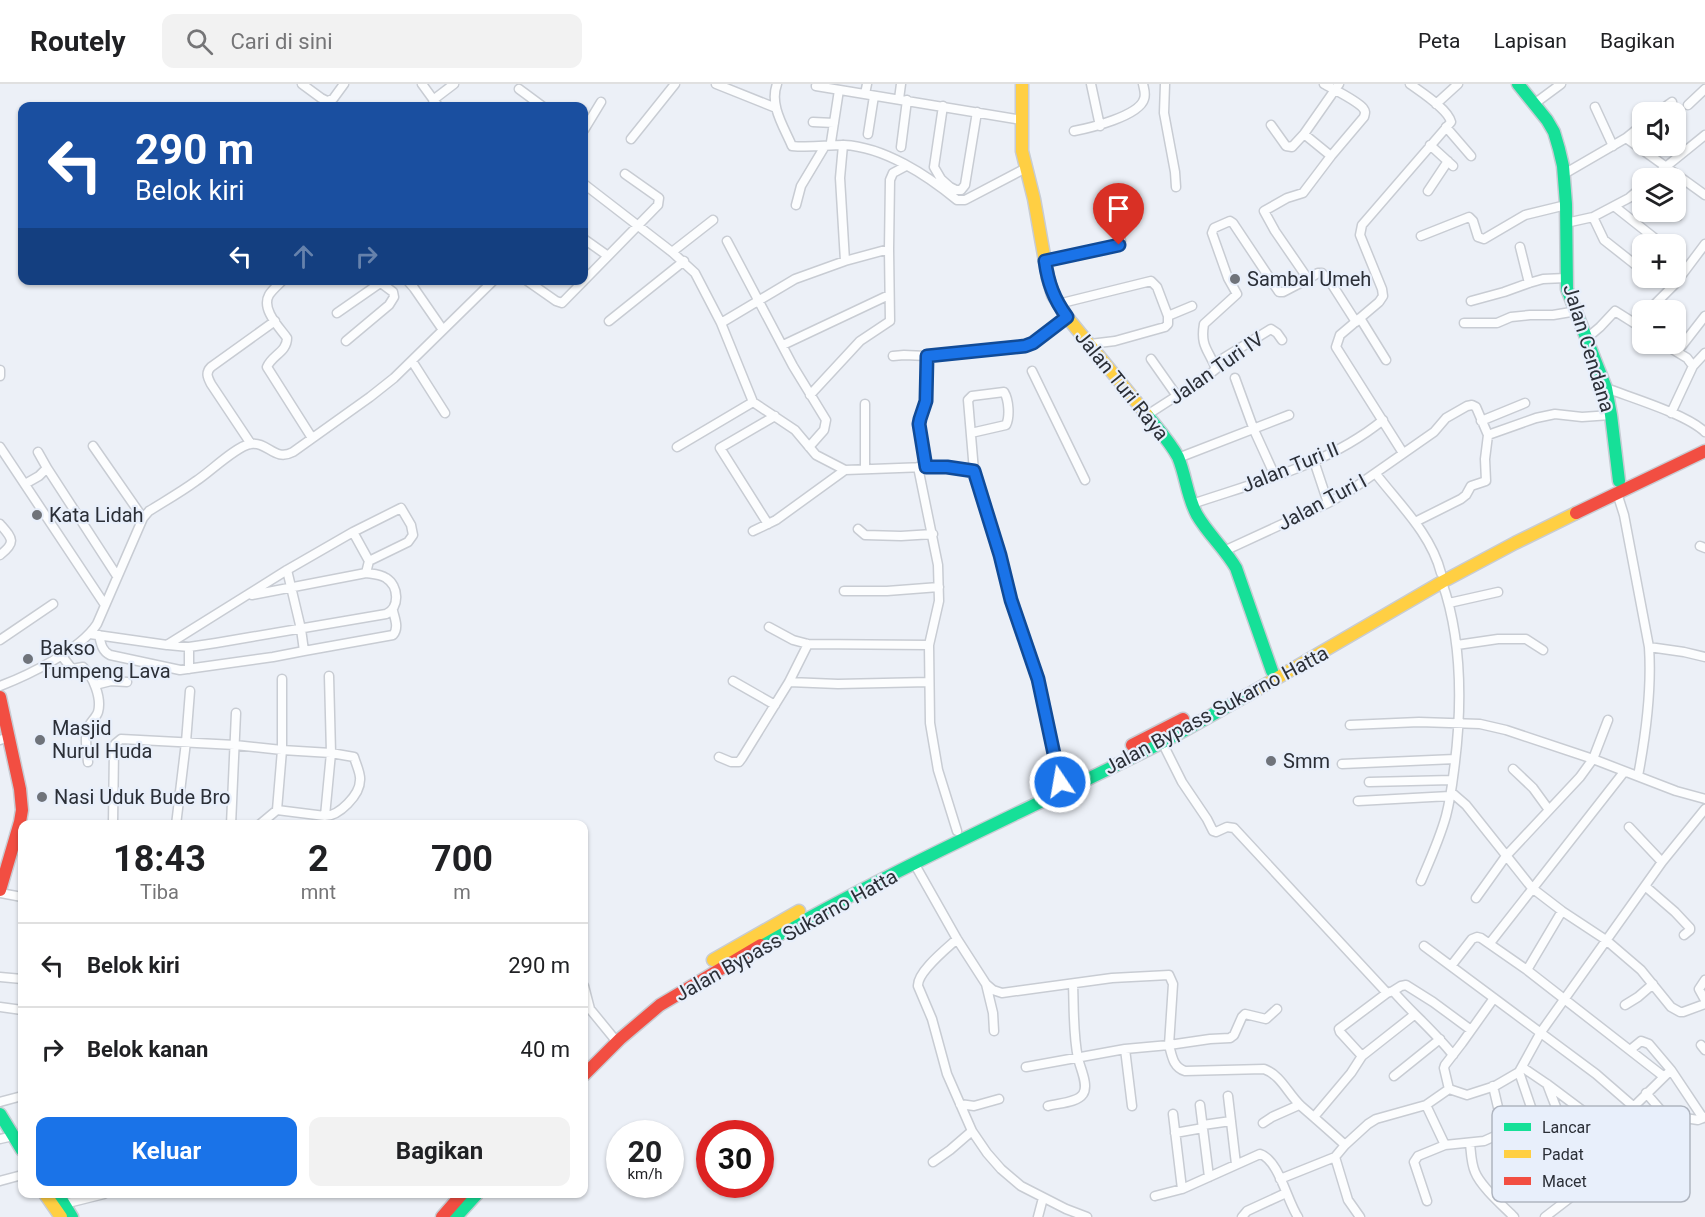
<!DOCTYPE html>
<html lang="id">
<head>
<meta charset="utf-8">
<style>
  :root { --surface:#fff; --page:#f2f2f2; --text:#202124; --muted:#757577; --line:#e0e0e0; --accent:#1a73e8 }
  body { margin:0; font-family:Roboto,sans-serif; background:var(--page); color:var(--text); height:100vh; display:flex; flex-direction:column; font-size:22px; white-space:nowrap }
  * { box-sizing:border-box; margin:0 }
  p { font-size:20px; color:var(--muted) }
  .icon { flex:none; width:33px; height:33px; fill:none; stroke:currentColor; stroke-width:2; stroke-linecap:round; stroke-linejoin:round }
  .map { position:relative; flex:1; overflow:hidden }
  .side { position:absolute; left:18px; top:736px; width:570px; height:378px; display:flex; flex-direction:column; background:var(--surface); border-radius:12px; box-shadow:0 2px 4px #0004 }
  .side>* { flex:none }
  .hud { position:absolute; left:18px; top:18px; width:570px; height:183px; border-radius:12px; box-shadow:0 2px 4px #0004; background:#1a4fa0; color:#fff; overflow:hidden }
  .tools { position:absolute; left:1632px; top:18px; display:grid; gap:12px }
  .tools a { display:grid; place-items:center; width:54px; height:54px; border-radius:12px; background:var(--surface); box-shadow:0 2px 4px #0004; font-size:30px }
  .speed { position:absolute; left:606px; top:1036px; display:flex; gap:12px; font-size:30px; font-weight:700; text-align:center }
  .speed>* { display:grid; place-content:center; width:78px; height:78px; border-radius:50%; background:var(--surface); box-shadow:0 2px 4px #0004; line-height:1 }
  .speed small { font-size:15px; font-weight:400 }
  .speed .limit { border:9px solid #d22; background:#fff; color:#111 }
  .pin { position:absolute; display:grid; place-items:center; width:51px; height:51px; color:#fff; margin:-62px -26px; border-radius:50% 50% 50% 0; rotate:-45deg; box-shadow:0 0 6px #0007 }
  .pin .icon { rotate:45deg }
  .me { position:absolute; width:66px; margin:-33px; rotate:348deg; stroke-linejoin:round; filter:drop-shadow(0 0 4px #0008) }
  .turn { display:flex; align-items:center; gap:21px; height:126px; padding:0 18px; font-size:27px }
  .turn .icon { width:78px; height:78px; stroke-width:2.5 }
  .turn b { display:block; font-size:42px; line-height:51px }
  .lanes { display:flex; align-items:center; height:57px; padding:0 18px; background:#0003; justify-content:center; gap:30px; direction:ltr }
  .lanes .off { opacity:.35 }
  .eta { display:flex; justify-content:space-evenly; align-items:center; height:102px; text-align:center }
  .eta b { font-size:36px; font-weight:700; line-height:42px }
  .button { display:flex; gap:12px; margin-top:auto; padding:12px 18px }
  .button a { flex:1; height:69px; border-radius:12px; background:var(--accent); color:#fff; font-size:24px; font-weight:700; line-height:69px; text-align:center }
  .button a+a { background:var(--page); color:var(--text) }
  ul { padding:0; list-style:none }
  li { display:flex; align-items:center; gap:18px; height:84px; padding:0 18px; border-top:2px solid var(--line) }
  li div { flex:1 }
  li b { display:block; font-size:22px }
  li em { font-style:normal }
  header { display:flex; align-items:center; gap:36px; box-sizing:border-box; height:84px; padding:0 30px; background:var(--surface); border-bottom:2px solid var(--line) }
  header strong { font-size:28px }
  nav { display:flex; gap:33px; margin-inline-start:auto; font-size:21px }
  .search { width:420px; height:54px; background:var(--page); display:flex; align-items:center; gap:15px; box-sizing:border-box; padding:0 21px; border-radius:12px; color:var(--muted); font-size:22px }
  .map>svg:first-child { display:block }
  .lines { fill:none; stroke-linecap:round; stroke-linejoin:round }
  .street-casing { stroke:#c8ccd3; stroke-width:11 }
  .fast-casing { stroke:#c8ccd3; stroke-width:15 }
  .slow-casing { stroke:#c8ccd3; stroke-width:15 }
  .jam-casing { stroke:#c8ccd3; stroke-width:15 }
  .street { stroke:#fcfdfe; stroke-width:8 }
  .fast { stroke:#16e098; stroke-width:12 }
  .slow { stroke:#ffcf43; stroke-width:12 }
  .jam { stroke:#f24e42; stroke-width:12 }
  .route-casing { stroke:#114b97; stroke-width:15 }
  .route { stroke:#1a73e8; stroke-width:10 }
  .poi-dot { fill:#6f737a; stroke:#e8effb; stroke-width:2 }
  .labels { text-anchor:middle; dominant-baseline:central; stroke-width:4.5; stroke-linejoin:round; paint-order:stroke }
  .poi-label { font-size:20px; fill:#2b2f37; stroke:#e8effb; text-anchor:start }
  .street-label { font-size:20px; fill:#2b2f37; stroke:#e8effb }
  .key { fill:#e8effb; stroke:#afb5c0; stroke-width:1.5 }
  .key-label { font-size:16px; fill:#2b2f37 }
</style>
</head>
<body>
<header>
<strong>Routely</strong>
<div class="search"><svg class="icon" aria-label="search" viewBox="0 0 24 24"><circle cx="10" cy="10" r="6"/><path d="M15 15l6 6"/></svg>Cari di sini</div>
<nav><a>Peta</a><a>Lapisan</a><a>Bagikan</a></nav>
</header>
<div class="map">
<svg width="1705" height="1133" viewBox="0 0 1705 1133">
  <rect width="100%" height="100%" fill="#ecf0f7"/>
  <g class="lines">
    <defs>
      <path id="street" d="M302 0 321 14 327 17 333 15 344 0
        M422 0 438 22
        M716 0 776 24
        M777 0C769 21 784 43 792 62 810 64 826 61 844 61 884 63 927 91 957 116H965L1026 84
        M1091 0 1100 42
        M1165 0 1164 29 1175 88 1176 103
        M1324 0C1333 5 1356 16 1363 24 1366 28 1365 29 1364 33L1331 72 1303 109 1287 114 1264 127 1275 147 1308 195 1318 189H1322L1333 202 1356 238
        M816 2 1022 36
        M519 5 542 22
        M865 10 867 0
        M899 15 901 0
        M433 16 454 0
        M1436 20 1458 0
        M1534 20 1561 0
        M1688 21 1705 5
        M943 22 934 83 941 95 950 103 956 106H961L965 101 977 28
        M1595 23 1613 62
        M1658 28 1672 18
        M813 38 834 39
        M1271 41 1286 62 1292 63 1304 50 1339 0
        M1446 43 1471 72
        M584 46 601 18
        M1074 47C1090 44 1139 32 1144 15 1146 10 1144 5 1143 0
        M868 50 874 12
        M1304 50 1331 72
        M1626 54 1705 111
        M631 55 675 0
        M831 58 839 6
        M843 61 840 94 845 177
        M1430 61 1453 82
        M901 63 907 16
        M1564 90 1626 54 1642 41
        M1652 94 1705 51
        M584 100 672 168 695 189 721 239 753 318 795 346 816 371 845 386 926 383H947L974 387
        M1428 107 1448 77
        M796 121 801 102 825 62
        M1614 122 1662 160
        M1671 128 1678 132
        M1593 133 1604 156 1642 186
        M1566 139 1593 133 1629 114 1642 103
        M1421 152 1469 133 1473 137 1478 153 1484 155 1525 131 1566 121
        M584 155 608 172
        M727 157 793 282 826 336 824 346 809 363
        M1520 163 1529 199
        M672 168 713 136
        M1045 177 1119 161 1121 157 1114 124
        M283 196C278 201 272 206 269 211 261 225 279 243 287 254 287 268 272 271 267 283L312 354
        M407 196 414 204 443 246
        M526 196 556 217 562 219 658 121 659 114 625 90
        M1471 217 1504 208 1529 199 1543 195 1566 194
        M1058 220 1151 197 1157 203 1168 232 1192 222
        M1649 226 1675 200 1705 160
        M337 229 383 197
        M1360 234 1386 276
        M609 237 684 177
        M721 239 795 195 845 177 889 165 890 96 893 89 906 82
        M1464 239H1497L1511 233 1530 231H1553L1577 227
        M1587 254 1600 243 1615 227 1642 244
        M346 257 389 221 394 213 393 208 377 196
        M1090 260 1115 257 1165 243 1168 240V232
        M1664 260 1687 274 1693 282
        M783 261 889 211
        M1677 268 1705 232
        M893 272 904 271 927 272 1025 262 1033 259 1067 233
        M1151 275 1177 312
        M412 277 445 329
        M1214 280 1271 245 1277 249 1282 256
        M0 286V292
        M1032 287 1085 396
        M1235 294 1254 346 1275 392
        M1606 304C1632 314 1686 330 1705 348
        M810 311 860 257 890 237 889 165
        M865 320V384
        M1671 329 1693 282 1705 269
        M1147 331 1206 293 1216 285C1209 266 1200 263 1204 240L1237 210 1228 194 1212 149 1214 144 1230 137 1233 139 1279 208H1283L1308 195
        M1481 337 1525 319
        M971 349 1006 341C1010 333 1009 316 1004 308L972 312 968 316 974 387 1000 472 1011 517 1038 595 1060 698
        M251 360 211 300C208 294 205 289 211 283L275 237
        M93 362 143 434
        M0 363 105 521
        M677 363 753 318
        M1403 369 1336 263 1340 251 1379 218 1383 212 1382 205 1360 151 1362 141 1451 38C1448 25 1421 8 1410 0
        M1178 374 1289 331
        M1314 377 1328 419
        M918 383 938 481 939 517 929 561 930 639 938 686 957 747
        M926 383 919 340 920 335 926 317 927 272
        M47 384 117 492
        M1376 390C1400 421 1431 450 1441 489
        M25 400 39 392 47 384 38 368
        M1617 409 1624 431 1649 563C1652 607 1646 650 1638 692
        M1192 420C1257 398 1328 381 1383 336
        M1415 438 1461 415 1466 411 1471 402 1486 397 1485 375 1488 351
        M0 440C12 454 17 458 0 471
        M768 440 720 364 775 332
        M858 445 865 451 901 452 933 450
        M753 447 776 436 845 386
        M1700 462 1705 464
        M1224 467 1328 419 1351 406 1434 348 1446 334 1467 322 1472 321 1476 323 1488 351 1536 334 1555 330 1582 333 1611 331
        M287 486 301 545 304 567 393 551C399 544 395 535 393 527
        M844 507H887L939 503
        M252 511 366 489 369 477 353 448
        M1449 519 1498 508
        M769 543 793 556 808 560 929 561
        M90 550 167 561 287 486 353 448 401 424 411 441 413 451 408 458 369 477
        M99 551C101 560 102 567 110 571L180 586 273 573 304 567
        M0 556 53 520
        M168 561 189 563 216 559 386 530C400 524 399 502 386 494 380 490 373 490 366 489
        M1457 561 1498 555H1526L1543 566
        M189 563V585
        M1649 563 1684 568 1705 573
        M61 571 72 585 83 583C93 592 102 614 98 628 96 634 90 638 88 644 84 654 87 668 88 678
        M733 597 775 621
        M789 598 838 600 929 598
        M95 601 111 597 127 598
        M0 602C29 591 80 566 97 540L143 434 149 427C165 417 181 408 196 397 210 388 235 363 250 360 268 357 274 378 293 368L370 313 394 294 494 196
        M1350 641 1419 638 1480 640 1506 646 1593 675 1676 707 1705 715
        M0 656 9 653
        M1162 658 1182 698 1207 735 1213 747 1216 748 1227 743 1234 744 1387 909 1393 907C1412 929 1435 948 1453 971
        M719 673 731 678H739L742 674 789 598 808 560
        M1342 680 1455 675
        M1513 685 1533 704 1549 726
        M1369 698 1452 696
        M1451 708 1466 721 1532 804 1562 827 1606 856 1641 886 1671 923 1680 928H1683L1705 920
        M1358 717 1450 712
        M277 726 282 666V595
        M325 732 331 669 329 592
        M113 741 114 664 115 660 121 655 235 661 282 666 331 669 354 673C356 680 361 690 360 696 360 711 339 732 325 732L277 726 259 741
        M176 741 186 658 190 607
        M231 741 236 629
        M1629 743 1662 778
        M914 779 957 855 986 900 993 906 1002 909 1112 894 1169 891 1173 900 1169 961 1210 955 1230 954 1234 951 1242 933 1245 930 1266 935 1277 925
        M1421 797C1430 776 1440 754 1446 732 1450 717 1452 702 1454 686 1462 625 1463 558 1442 498
        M1645 802 1675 828 1690 844V846L1684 851
        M0 809 22 813
        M1476 814 1506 772 1580 693 1593 675 1608 636
        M957 855C946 865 917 888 918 902L932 935 947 990 972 1047 987 1069 1001 1085 1021 1102 1066 1125 1087 1133
        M1490 859 1624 688
        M1424 862 1596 990 1634 1023
        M1451 882 1472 855 1477 853 1481 854 1527 886 1663 992
        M1527 886 1562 827
        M0 893 22 895
        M1705 896 1699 905 1705 916
        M986 900 993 929 994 947
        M584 902 590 925
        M1393 907 1401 902 1406 901 1433 918 1471 946
        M1625 921 1638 913 1653 900
        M584 922 590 925 617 958
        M0 923 22 926
        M1701 961 1705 966
        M1125 965 1132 1022
        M1630 966 1641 957 1649 960 1671 986 1703 1034 1705 1033
        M1362 972 1340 948 1339 945 1387 909
        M1026 983 1125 965 1169 961C1172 972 1173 983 1185 987L1264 985C1281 991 1288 1010 1301 1022 1316 1035 1331 1048 1345 1061
        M1522 983 1547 1000 1607 1045 1615 1041 1671 986
        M1394 992 1440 955
        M1547 1000C1556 1022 1582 1101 1612 1094L1663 1037 1665 1031 1646 1009
        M1493 1002 1504 1049
        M1449 1005 1444 984 1445 981 1462 959 1494 914
        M1228 1012 1236 1080
        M0 1018 22 1012
        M960 1020 974 1022 999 1015
        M1200 1021 1209 1093
        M1426 1021 1445 1061
        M1048 1022C1058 1019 1077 1019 1083 1010 1089 1001 1080 984 1078 974 1073 951 1074 924 1073 900
        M1173 1030 1182 1105
        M1665 1031 1698 1036 1703 1034
        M1314 1033 1351 989 1362 972 1414 931
        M1263 1039 1272 1033 1299 1021
        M1203 1041 1231 1037
        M1175 1049 1203 1044
        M0 1055 13 1052
        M1470 1059C1471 1068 1471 1079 1475 1088 1481 1103 1503 1122 1514 1133
        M1335 1073 1348 1116 1360 1133
        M933 1078 950 1066 972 1047
        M1280 1095 1335 1073 1345 1061 1368 1040 1376 1035 1426 1021 1449 1005 1467 1011 1495 1002 1519 988 1541 948 1662 778 1705 725
        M0 1097 22 1091
        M1155 1112 1182 1105 1260 1070C1279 1076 1287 1117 1298 1133
        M1427 1117 1414 1078 1418 1072 1445 1061 1484 1057 1531 1036 1533 1029 1519 988
        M64 1120 104 1110
        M1038 1133 1043 1114
        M1242 1133 1247 1127 1286 1109
        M1545 1133 1575 1110"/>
      <path id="fast" d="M1518 0 1547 36 1554 48 1559 65 1563 82 1566 120 1567 205 1606 304 1611 331 1619 397
        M1147 331C1158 345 1170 358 1178 373 1186 392 1187 413 1197 431 1208 450 1225 465 1236 484L1272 587
        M761 861C890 786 1028 726 1161 659 1192 643 1222 625 1253 608
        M0 1030 22 1066
        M58 1110 72 1133
        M456 1133 477 1110"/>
      <path id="slow" d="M1022 0V67L1034 115 1048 194 1053 211 1067 233 1147 331
        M1253 608 1442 498 1515 459 1576 429
        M713 876 799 827
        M45 1110 61 1133"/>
      <path id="jam" d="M1576 429 1705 367
        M0 613 20 705 22 726 20 738 0 806
        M1132 661 1183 635
        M584 991 620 955 660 921 761 861
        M442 1133 462 1110"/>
    </defs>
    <use href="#street" class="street-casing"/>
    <use href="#fast" class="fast-casing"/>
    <use href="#slow" class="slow-casing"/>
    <use href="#jam" class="jam-casing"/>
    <use href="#street" class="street"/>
    <use href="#fast" class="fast"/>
    <use href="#slow" class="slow"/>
    <use href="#jam" class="jam"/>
  </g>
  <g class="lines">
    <defs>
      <path id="route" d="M1060 698 1038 595 1011 516 1000 471 974 387 947 383H926L919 340 920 335 926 317 927 272 1025 262 1033 259 1067 233C1054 215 1048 199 1045 177L1119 161"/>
    </defs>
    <use href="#route" class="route-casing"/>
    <use href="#route" class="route"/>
  </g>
  <g class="poi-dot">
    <circle cx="1235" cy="195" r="6"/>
    <circle cx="37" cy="431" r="6"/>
    <circle cx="28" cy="575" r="6"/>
    <circle cx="40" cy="656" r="6"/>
    <circle cx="1271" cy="677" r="6"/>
    <circle cx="42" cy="713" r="6"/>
  </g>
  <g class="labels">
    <g class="poi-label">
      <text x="1247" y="195">Sambal Umeh</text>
      <text x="49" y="431">Kata Lidah</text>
      <text x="40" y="564">Bakso<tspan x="40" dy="23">Tumpeng Lava</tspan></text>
      <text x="52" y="644">Masjid<tspan x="52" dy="23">Nurul Huda</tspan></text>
      <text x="1283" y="677">Smm</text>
      <text x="54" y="713">Nasi Uduk Bude Bro</text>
    </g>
    <g class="street-label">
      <text transform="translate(1589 264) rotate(73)">Jalan Cendana</text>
      <text transform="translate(1216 284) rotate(-35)">Jalan Turi IV</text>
      <text transform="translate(1122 301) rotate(51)">Jalan Turi Raya</text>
      <text transform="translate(1290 383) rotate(-22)">Jalan Turi II</text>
      <text transform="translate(1322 418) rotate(-28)">Jalan Turi I</text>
      <text transform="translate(1216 626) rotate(-28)">Jalan Bypass Sukarno Hatta</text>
      <text transform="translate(786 851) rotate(-29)">Jalan Bypass Sukarno Hatta</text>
    </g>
  </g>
  <rect x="1492" y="1022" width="198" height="96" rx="9" class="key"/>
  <rect x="1504" y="1039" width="27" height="8" fill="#16e098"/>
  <rect x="1504" y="1066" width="27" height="8" fill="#ffcf43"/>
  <rect x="1504" y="1093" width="27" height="8" fill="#f24e42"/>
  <g class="key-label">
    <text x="1542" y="1049">Lancar</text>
    <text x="1542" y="1076">Padat</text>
    <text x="1542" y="1103">Macet</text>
  </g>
</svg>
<div class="tools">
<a><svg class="icon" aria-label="sound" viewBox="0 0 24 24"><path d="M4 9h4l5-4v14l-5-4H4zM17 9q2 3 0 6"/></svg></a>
<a><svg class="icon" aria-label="layers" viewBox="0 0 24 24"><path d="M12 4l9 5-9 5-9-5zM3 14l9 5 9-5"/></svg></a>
<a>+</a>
<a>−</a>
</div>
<div class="speed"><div>20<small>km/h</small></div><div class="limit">30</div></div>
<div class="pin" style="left:1119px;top:161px;background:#d93025"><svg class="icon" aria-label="arrive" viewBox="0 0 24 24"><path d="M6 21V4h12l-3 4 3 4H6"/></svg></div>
<svg class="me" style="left:1060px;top:698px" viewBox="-20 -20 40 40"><circle r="17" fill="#1a73e8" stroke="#fff" stroke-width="3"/><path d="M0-11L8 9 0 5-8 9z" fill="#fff"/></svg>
<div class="hud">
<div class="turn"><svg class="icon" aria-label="left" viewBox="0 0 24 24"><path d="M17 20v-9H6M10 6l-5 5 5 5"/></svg><div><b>290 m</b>Belok kiri</div></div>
<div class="lanes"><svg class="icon" aria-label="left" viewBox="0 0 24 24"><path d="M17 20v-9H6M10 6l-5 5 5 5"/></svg><svg class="icon off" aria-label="ahead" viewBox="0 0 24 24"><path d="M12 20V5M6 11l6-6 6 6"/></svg><svg class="icon off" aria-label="right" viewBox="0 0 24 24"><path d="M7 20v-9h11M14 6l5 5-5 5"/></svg></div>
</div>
<section class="side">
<div class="eta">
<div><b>18:43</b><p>Tiba</p></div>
<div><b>2</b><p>mnt</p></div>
<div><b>700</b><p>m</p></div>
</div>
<ul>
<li><svg class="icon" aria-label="left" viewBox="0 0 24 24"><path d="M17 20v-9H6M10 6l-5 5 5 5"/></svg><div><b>Belok kiri</b></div><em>290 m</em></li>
<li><svg class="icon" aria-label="right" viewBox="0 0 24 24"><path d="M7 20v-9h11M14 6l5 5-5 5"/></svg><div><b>Belok kanan</b></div><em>40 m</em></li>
</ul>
<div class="button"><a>Keluar</a><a>Bagikan</a></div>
</section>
</div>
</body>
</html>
